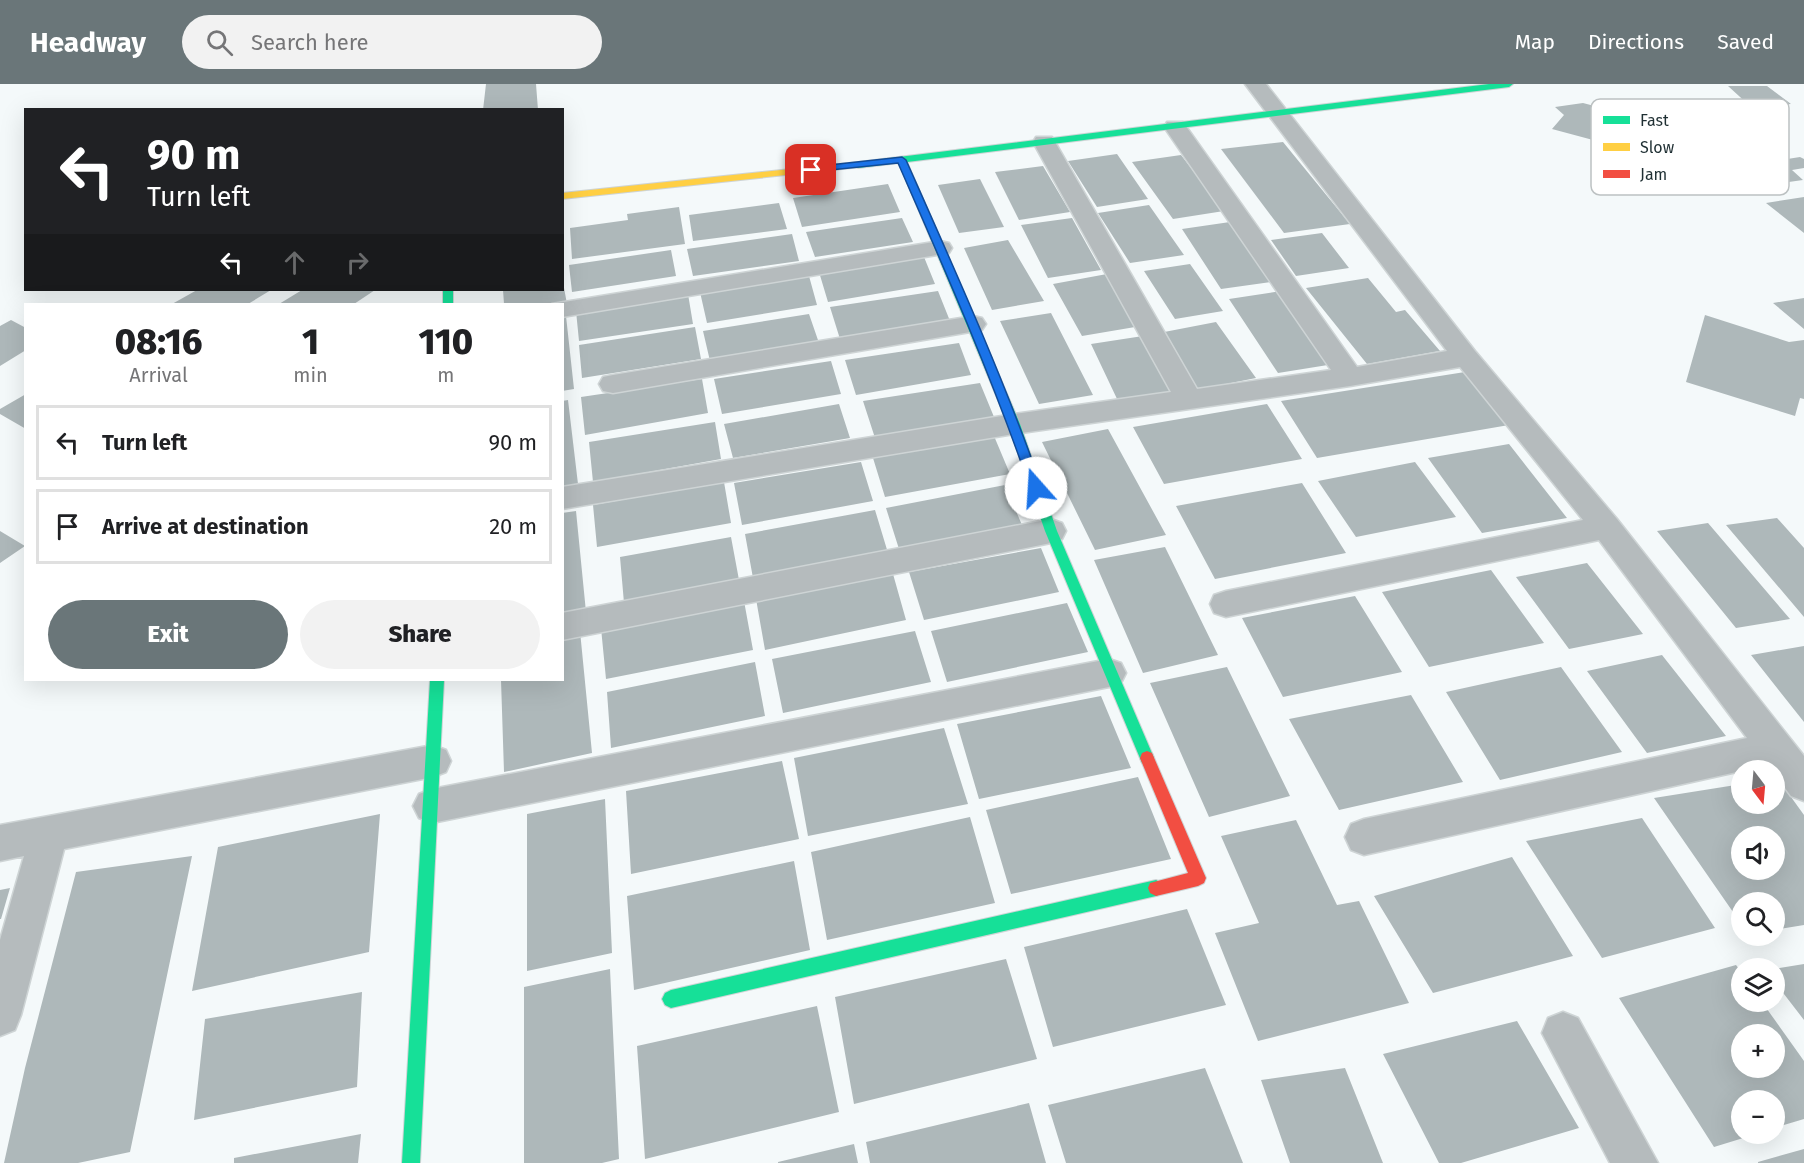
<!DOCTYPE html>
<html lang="en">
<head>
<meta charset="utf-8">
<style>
  :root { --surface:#fff; --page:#f2f2f2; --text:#202124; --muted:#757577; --line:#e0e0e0; --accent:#6a7679 }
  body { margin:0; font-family:"Fira Sans",sans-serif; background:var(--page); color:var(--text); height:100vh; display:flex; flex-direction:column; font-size:22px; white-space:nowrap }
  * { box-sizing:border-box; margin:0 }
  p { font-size:20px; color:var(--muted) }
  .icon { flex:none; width:33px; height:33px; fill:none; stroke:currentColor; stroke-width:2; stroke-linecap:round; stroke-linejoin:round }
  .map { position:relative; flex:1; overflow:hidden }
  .panel { position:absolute; left:24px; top:219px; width:540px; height:378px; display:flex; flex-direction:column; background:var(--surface); border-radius:0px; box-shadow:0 6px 24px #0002 }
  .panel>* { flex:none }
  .top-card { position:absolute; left:24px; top:24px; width:540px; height:183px; border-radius:0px; box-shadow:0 6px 24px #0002; background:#202124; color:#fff; overflow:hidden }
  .needle { width:39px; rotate:164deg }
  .tools { position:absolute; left:1731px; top:676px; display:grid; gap:12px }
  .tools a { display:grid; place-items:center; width:54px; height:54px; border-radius:50%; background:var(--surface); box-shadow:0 6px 24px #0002; font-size:30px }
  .pin { position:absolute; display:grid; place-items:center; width:51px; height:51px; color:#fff; margin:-26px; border-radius:12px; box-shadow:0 3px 9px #0006 }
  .me { position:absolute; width:66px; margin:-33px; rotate:341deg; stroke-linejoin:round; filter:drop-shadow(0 0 4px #0008) }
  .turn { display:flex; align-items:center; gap:21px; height:126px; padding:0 24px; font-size:27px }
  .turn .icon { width:78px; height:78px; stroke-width:2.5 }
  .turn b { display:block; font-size:42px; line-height:51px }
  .lanes { display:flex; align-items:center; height:57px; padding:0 24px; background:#0003; justify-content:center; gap:30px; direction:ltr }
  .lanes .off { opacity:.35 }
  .eta { display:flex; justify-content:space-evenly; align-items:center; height:102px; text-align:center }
  .eta b { font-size:36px; font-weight:800; line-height:42px }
  .action { display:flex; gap:12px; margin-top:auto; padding:12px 24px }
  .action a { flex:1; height:69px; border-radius:36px; background:var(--accent); color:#fff; font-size:24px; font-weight:800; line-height:69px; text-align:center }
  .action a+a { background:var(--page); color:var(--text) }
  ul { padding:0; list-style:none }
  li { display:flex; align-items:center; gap:18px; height:75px; margin:0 12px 9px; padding:0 12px; border:3px solid var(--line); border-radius:0px }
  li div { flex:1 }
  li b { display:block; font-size:22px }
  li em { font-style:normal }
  header { display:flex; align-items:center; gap:36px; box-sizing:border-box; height:84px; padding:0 30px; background:var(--accent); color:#fff }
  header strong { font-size:28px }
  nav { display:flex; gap:33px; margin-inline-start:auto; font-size:21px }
  .search { width:420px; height:54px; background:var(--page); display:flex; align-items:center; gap:15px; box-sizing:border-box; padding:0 21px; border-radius:33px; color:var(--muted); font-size:22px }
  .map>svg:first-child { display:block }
  .building { fill:#aeb8ba; fill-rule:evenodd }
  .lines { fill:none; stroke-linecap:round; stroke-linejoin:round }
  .street-casing { stroke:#ced4d5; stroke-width:3 }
  .fast-casing { stroke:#ced4d5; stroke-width:2 }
  .slow-casing { stroke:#ced4d5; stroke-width:2 }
  .jam-casing { stroke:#ced4d5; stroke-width:2 }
  .street { fill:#b5bbbd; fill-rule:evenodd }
  .fast { fill:#16e098; fill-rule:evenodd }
  .slow { fill:#ffcf43; fill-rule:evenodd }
  .jam { fill:#f24e42; fill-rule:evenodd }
  .route { fill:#1a73e8; stroke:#114b97; stroke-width:1.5 }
  .key { fill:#fff; stroke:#bcc1c2; stroke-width:1.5 }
  .key-label { font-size:16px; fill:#1f2f33 }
</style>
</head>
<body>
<header>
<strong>Headway</strong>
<div class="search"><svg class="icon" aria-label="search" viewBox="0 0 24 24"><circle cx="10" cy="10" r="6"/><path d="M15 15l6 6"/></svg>Search here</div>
<nav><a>Map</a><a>Directions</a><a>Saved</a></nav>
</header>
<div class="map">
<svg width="1804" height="1079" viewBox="0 0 1804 1079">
  <rect width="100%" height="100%" fill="#f4f9fa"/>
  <path class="building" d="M486 0H536L538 26H483Z
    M1728 2H1767L1791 20 1751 23Z
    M1583 19 1621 29 1640 46 1630 43 1634 67 1552 45 1564 31 1555 23Z
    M1686 19 1698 29 1723 26 1736 35 1762 34 1785 50 1765 53 1772 58 1754 62 1774 77 1800 73 1804 75V84L1792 86 1803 96 1747 104 1666 40 1654 42 1627 23Z
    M1283 58 1350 140 1284 149 1221 65Z
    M1117 70 1148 115 1097 123 1068 77Z
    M1181 71 1224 127 1173 135 1132 78Z
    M1043 82 1070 128 1019 136 995 88Z
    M980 95 1004 143 959 149 938 101Z
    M888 100 900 128 802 143 793 114Z
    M1804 113V149L1766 119Z
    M779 119 787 145 693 157 689 131Z
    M1149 121 1184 171 1130 179 1098 129Z
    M679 123 685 160 572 175 570 144 628 136 627 130Z
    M902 134 913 158 815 173 806 148Z
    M1072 134 1101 186 1048 194 1021 141Z
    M1230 138 1271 198 1221 205 1182 145Z
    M1322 149 1349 184 1296 192 1271 156Z
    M792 150 799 177 693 192 687 165Z
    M1008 156 1044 217 992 226 964 164Z
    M671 166 676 192 572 208 569 181Z
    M924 173 935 200 828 218 819 188Z
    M1190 180 1223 227 1175 235 1144 187Z
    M1107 190 1141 242 1082 252 1053 200Z
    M809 192 817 221 707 239 700 208Z
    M562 193 567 220H504L503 206H562Z
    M1368 194 1396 228 1405 226 1440 267 1367 280 1306 204Z
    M197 206H271L248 220H172Z
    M302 206H375L354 220H279Z
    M938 207 950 237 840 255 830 223Z
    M1281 207 1334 280 1278 289 1229 215Z
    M688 210 693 240 579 257 576 227Z
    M1804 214V245L1773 219Z
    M1051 229 1093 311 1039 320 1000 237Z
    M809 230 819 259 710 277 703 247Z
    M1705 231 1789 258 1804 256V315L1800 314 1795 332 1686 298Z
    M566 232 574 305 562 307V233Z
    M11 236 26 244V266L0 282V242Z
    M1216 238 1256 294 1196 306 1159 249Z
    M695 243 701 275 582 294 579 261Z
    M1143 252 1174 308 1118 317 1091 260Z
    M959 259 971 291 856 311 845 276Z
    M831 277 841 310 722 330 714 295Z
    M1465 288 1509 341 1317 374 1281 317Z
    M702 295 708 329 585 351 581 313Z
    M980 299 994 333 875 354 863 317Z
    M26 310V345L0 330V325Z
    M568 316 578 400 562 403V317Z
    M839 320 850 354 733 374 724 340Z
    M1267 320 1302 375 1164 400 1133 343Z
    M715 338 721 375 593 398 589 358Z
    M1108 345 1166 451 1095 466 1042 358Z
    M994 352 1010 390 885 413 873 374Z
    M1509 360 1567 434 1482 449 1428 374Z
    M861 378 873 417 742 441 734 399Z
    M1415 378 1456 433 1356 453 1318 397Z
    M724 398 731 439 597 463 593 421Z
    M1302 399 1346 469 1215 495 1176 422Z
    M1005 401 1022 441 899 465 886 424Z
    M875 426 888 469 753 494 745 450Z
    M576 427 586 528 562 533V429Z
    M1777 434 1804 464V533L1726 441Z
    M1708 439 1790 535 1736 544 1657 447Z
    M0 447 25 462 0 479Z
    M731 453 739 496 624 519 620 473Z
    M1165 463 1218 571 1143 589 1094 476Z
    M1041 464 1059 508 924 536 909 488Z
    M1587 479 1643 550 1569 565 1516 493Z
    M1491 486 1544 559 1429 583 1382 508Z
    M893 490 906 536 765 566 756 515Z
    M1355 512 1402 588 1283 613 1242 534Z
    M744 517 753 566 606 595 601 544Z
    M1067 519 1088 568 947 598 931 547Z
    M580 547 592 669 504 688 501 596H562V551Z
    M915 547 931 598 783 629 772 575Z
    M1804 562V638L1751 571Z
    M1662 571 1726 652 1647 669 1587 587Z
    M755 578 765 632 611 664 607 608Z
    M1227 583 1290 712 1209 733 1150 599Z
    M1561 583 1622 668 1500 696 1446 608Z
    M1411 611 1463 698 1339 726 1289 635Z
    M1101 612 1131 684 979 715 957 640Z
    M944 644 968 720 808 752 794 674Z
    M782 677 799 755 631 790 626 707Z
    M1138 693 1171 775 1011 810 986 726Z
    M1774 695H1778L1804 731V841L1774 846V819H1742V841L1654 714 1742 700V720H1774ZM1742 753H1774V786H1742Z
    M605 715 612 869 527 887V730Z
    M380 730 369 868 192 907 218 763Z
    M970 733 995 819 827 856 811 768Z
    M1642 734 1715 844 1602 874 1526 757Z
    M1296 736 1337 821 1359 817 1409 919 1258 957 1215 849 1259 839 1221 752Z
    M192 772 130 1068 78 1079H4L25 984 76 788Z
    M1512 773 1573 872 1433 909 1374 812Z
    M794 777 810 866 634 906 627 812Z
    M10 804 1 835H0V806Z
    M1187 825 1226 921 1053 963 1024 863Z
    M1006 875 1037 975 854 1020 835 913Z
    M1804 880V936L1774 897V885Z
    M1736 881 1742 889V918H1762L1804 977V1035L1774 1044V1017H1742V1050L1753 1051 1714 1063 1619 914ZM1742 951H1774V984H1742Z
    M610 885 619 1075 602 1079H524V903Z
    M362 908 357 1003 194 1036 205 935Z
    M817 922 839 1028 645 1075 637 962Z
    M1517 937 1579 1044 1461 1079H1439L1383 970Z
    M1205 984 1243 1079H1066L1048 1021Z
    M1345 984 1383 1079H1290L1261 996Z
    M1029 1019 1046 1079H870L866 1058Z
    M361 1050 358 1079H234V1074Z
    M854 1060 858 1079H778V1078Z
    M1804 1065V1079H1758V1078Z"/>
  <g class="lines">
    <defs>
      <path id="street" d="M1245 0H1266L1475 267 1617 435 1804 672V717L1791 712 1768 681 1364 771 1351 766 1345 753 1351 740 1364 735 1747 654 1599 456 1226 533 1214 529 1210 520 1214 511 1226 507 1583 436 1460 283 1350 302 1014 350 562 425V403L1014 330 1171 308 1033 58 1036 53H1052L1055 58 1197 305 1331 286 1164 43 1167 38H1183L1357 283 1447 267Z
        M940 157 949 159 952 164 949 169 562 233V220H552Z
        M973 232 982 234 986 240 982 246 613 309 603 307 599 300 603 293 613 291Z
        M1051 435 1062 439 1066 447 1062 455 1051 459 562 556V529Z
        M1109 575 1121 579 1126 589 1121 599 1109 603 432 739 419 734 413 722 419 710 432 705Z
        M433 661 446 666 451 677 446 688 433 693 64 765 21 931 15 946 0 952V856L24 772 0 777V741Z
        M1563 928 1578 934 1658 1079H1610L1542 949 1548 934Z"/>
      <path id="fast" d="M1489 0H1513L1509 3 907 78 1020 340 1057 447 1154 674 1152 679 1147 681 1142 679 1045 447 1008 340 899 79 858 84 853 81 858 78Z
        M443 206H453V220H443Z
        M430 596H444L420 1079H402Z
        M1156 796 1162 799 1164 804 1162 809 1156 812 671 924 665 921 662 915 665 909 671 906Z"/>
      <path id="slow" d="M858 78 863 81 861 83 562 115V109Z"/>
      <path id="jam" d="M1147 667 1152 669 1206 794 1204 799 1198 802 1156 812 1150 809 1148 804 1150 799 1188 789 1140 674 1142 669Z"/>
    </defs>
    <use href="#street" class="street-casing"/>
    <use href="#fast" class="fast-casing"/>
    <use href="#slow" class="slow-casing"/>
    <use href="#jam" class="jam-casing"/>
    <use href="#street" class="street"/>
    <use href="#fast" class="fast"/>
    <use href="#slow" class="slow"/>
    <use href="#jam" class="jam"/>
  </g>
  <path class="route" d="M902 73 906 76C954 184 1003 292 1042 404L1040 407H1032L1030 404C992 293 945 186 898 79L811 88 807 86 811 83Z"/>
  <rect x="1591" y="15" width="198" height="96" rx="9" class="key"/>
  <rect x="1603" y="32" width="27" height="8" fill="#16e098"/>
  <rect x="1603" y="59" width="27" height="8" fill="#ffcf43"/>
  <rect x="1603" y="86" width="27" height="8" fill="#f24e42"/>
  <g class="key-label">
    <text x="1640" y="42">Fast</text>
    <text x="1640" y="69">Slow</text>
    <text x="1640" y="96">Jam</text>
  </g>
</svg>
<div class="tools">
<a><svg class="needle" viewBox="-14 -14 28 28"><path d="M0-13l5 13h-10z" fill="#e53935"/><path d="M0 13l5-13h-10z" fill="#757577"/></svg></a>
<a><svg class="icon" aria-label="sound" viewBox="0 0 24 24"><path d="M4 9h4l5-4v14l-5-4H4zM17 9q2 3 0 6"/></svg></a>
<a><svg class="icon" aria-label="search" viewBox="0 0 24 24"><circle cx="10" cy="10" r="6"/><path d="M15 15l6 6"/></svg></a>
<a><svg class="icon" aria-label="layers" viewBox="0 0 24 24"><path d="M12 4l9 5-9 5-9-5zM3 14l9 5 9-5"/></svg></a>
<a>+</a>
<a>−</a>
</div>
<div class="pin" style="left:811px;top:86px;background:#d93025"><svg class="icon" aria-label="arrive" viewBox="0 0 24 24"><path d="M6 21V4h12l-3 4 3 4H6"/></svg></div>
<svg class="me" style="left:1036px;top:404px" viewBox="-20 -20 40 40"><circle r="19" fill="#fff"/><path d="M0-13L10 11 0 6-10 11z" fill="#1a73e8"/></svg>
<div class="top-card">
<div class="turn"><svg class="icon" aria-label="left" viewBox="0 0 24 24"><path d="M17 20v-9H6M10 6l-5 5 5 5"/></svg><div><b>90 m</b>Turn left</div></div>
<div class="lanes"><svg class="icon" aria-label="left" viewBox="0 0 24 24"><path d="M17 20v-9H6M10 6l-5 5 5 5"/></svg><svg class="icon off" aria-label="ahead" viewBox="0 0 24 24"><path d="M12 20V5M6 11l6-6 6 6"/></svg><svg class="icon off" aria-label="right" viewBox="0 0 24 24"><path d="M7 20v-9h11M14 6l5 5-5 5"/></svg></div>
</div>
<section class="panel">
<div class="eta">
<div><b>08:16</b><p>Arrival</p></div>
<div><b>1</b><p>min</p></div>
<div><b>110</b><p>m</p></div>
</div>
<ul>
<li><svg class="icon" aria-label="left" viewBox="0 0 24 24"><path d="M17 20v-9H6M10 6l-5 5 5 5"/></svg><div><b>Turn left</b></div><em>90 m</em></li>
<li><svg class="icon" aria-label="arrive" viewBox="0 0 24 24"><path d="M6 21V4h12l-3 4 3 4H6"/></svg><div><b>Arrive at destination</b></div><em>20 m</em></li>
</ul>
<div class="action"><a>Exit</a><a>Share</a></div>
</section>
</div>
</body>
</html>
